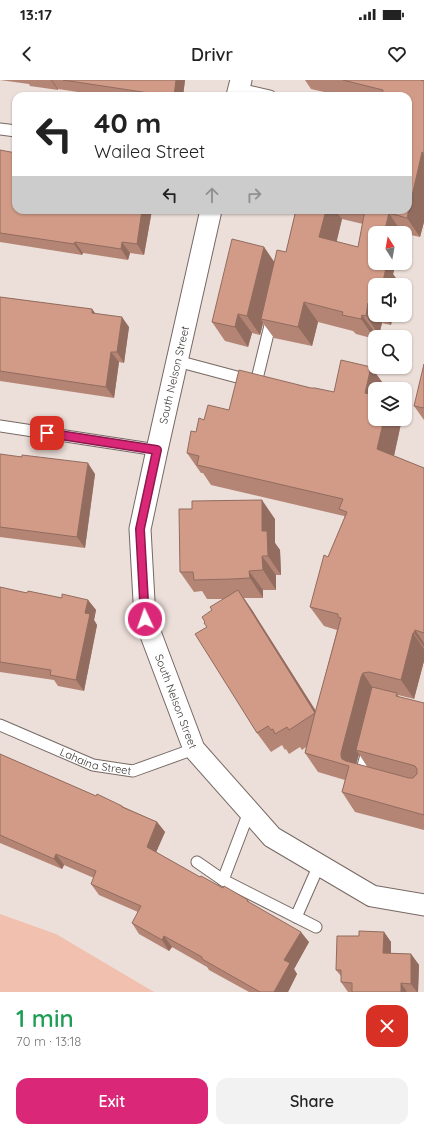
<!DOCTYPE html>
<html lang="en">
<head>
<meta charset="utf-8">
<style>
  :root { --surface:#fff; --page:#f2f2f2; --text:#222; --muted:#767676; --accent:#db2777 }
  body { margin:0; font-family:Quicksand,sans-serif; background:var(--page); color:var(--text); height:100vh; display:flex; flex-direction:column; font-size:15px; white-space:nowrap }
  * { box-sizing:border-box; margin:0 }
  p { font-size:13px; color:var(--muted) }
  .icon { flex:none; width:22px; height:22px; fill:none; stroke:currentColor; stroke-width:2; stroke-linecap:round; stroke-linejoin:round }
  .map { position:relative; height:912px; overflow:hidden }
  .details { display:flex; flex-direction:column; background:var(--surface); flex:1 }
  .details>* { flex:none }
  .guide { position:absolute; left:12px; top:12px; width:400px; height:122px; border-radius:12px; box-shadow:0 1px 3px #0004; background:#fff; color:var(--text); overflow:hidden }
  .needle { width:26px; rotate:349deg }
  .controls { position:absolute; left:368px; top:146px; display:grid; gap:8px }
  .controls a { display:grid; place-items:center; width:44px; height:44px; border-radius:8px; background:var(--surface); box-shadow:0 1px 3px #0004; font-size:20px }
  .pin { position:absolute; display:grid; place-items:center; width:34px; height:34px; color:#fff; margin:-17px; border-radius:8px; box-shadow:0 2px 6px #0006 }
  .me { position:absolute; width:44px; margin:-22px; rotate:357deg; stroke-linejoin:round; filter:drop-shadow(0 0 3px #0008) }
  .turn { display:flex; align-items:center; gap:14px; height:84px; padding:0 16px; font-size:18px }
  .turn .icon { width:52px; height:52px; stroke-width:2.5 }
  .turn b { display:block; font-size:28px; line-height:34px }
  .lanes { display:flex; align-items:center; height:38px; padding:0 16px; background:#0003; justify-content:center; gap:20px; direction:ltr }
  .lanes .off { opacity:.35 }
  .round { display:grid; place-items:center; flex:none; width:42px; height:42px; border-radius:12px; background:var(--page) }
  .headline { display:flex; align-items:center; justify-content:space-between; height:68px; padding:0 16px }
  h1 { font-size:24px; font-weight:600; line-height:30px; color:#1e9e55 }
  .cta { display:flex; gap:8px; margin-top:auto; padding:8px 16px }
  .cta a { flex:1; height:46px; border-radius:12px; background:var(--accent); color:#fff; font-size:16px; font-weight:600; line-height:46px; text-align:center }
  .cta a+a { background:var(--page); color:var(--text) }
  .status { display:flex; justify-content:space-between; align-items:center; height:28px; padding:0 20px; background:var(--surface); direction:ltr }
  .status svg { height:11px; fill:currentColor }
  header { display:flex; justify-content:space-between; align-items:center; height:52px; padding:0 16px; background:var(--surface); font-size:18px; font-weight:600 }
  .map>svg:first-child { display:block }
  .green { fill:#f2c0ae }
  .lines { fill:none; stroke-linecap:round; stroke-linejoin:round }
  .lane-casing { stroke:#766964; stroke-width:13 }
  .street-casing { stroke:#766964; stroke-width:23 }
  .lane { stroke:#fff; stroke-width:11 }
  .street { stroke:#fff; stroke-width:21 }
  .wall { fill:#b48575; fill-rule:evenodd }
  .shaded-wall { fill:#926c5f }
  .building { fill:#d19b88; stroke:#926c5f }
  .route-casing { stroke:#8e194d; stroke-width:10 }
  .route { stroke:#db2777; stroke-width:7 }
  .labels { text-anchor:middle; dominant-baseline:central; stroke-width:3; stroke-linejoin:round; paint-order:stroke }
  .street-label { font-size:11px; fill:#3b3634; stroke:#fff }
</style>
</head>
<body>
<div class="status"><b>13:17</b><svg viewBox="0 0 49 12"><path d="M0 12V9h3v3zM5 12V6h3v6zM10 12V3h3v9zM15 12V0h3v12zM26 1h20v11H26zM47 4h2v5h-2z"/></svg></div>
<header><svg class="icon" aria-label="back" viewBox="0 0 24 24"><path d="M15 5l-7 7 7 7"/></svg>Drivr<svg class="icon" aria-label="heart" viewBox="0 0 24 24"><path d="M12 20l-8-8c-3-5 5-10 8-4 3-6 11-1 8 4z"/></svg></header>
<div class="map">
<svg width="424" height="912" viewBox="0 0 424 912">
  <rect width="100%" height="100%" fill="#ecded8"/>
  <path class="green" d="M0 834 56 854 154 912H0Z"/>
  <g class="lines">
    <defs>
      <g id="lane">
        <path d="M239 9 270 16"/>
        <path d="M0 49 16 51"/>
        <path d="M177 281 252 301"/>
        <path d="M256 303 272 237"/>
        <path d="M0 346 157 370"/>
        <path id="s1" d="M0 645 93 685 133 691 194 669"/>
        <path d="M367 696 361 694 368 667"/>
        <path d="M197 782 223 800 316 847"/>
        <path d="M223 800 249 732"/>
        <path d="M296 837 319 785"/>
      </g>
      <g id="street">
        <path d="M237 16 241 0"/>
        <path id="s2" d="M211 130 157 370 140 449 145 539 194 669 272 757 372 816 424 825"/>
      </g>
    </defs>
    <use href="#lane" class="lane-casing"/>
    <use href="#street" class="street-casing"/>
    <use href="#lane" class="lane"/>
    <use href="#street" class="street"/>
  </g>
  <path class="wall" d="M0 0H185L183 16H105L58 9V10L30 6 29 4Z
    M305 0H424V142L420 157 402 153 375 183H396L393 194 400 204V205H375V235H393L391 245 382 243 379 255 376 254 375 259 356 254 353 251 318 242 312 266 274 258 263 243 260 255 252 253 248 267 225 261 212 242 264 167 274 182 286 172 296 130H408V16H342L311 9ZM342 139 363 144 358 167 336 162Z
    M0 70 152 130 144 175 130 173 128 180 83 173 82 175 0 162Z
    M0 217 92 229 95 233 129 247 124 283 119 282 114 318 0 301Z
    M424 284V340L414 326Z
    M371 287 385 306 375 339H402L394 376 424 388V581L414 619 398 615 399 617 424 623V750L355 732 342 712 345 700 318 692 305 673 306 667 302 670 300 667 289 674 286 669 285 670 282 665 271 672 257 653 207 547 205 542 212 530 225 519H207L202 511 194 512 180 492 275 439V463L280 470 281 495H276V510H263V518H244L252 530 316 631 337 550 324 546 310 527 328 477 345 437 344 436 211 405 203 393H201L187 373 196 352 204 340 229 330 311 308 334 312ZM359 674 368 688 356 684Z
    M0 374 95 394 85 468 0 457Z
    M0 507 27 513 62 518 88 520 96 530 94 540 97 545 84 611 58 606 54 600 0 592Z
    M0 674 96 716 122 726 124 727 157 742 165 752 156 772 200 797 248 820 250 823 309 862 294 889 297 894 288 912H249L209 890 207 887 172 867 169 871 139 854 132 843 138 832 99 815 91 804 94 798 64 785 62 789 0 763Z
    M384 852 391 862V873L411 874 419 885 418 912H348L341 902V896L336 890 359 856Z"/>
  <path class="shaded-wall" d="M51 0H52L58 9V10Z
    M176 0H185L183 16H174Z
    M422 72 424 75V142L420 157 407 138Z
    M142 130H152L144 175 137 164Z
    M326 130H335L342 139 333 177 319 157Z
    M389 133 402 153H384Z
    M75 162 83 173 82 175 74 164Z
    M122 162 130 173 128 180 121 169Z
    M264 167 277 186 261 239 263 243 260 255 247 236Z
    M378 183H396L393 194 400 204V205H382Z
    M304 222 318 242 312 266 298 247Z
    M368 223 375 233V235H377L382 243 379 255 366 236Z
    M92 229 100 240 92 233Z
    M238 234 252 253 248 267 235 247Z
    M362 235 376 254 375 259 361 239Z
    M384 235H393L391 245Z
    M122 237 129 247 124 283 117 272Z
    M111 272 119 282 114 318 106 307Z
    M371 287 385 306 384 309H375V326L365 313Z
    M384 339H402L391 389 377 369Z
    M88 383 95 394 85 468 77 457Z
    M262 420 275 439V463L280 470 281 495 268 476 262 451Z
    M262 476 276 495V510L263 490Z
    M249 491 263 510V518L250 498Z
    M238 510 252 530 329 652 315 633Z
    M88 520 96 530 94 540 97 545 84 611 76 600 85 533Z
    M415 550 424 563V567L414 553Z
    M413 553 424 569V581L414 619 401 600Z
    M363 593 376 613 356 670 359 674 354 692 342 679 341 676V673L361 597Z
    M157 742 165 752 154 777 147 767Z
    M56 774 64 785 62 789 54 779Z
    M301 852 309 862 294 889 297 894 288 912H274L284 880Z
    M384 852 391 862V884L383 873Z
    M164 856 172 867 169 871 162 860Z
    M411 874 419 885 418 912H417L411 904Z
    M401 903 407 912H401Z"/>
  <path class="building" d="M63 0H176L174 16H169Z
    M343 0H420L424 1V73L422 72 407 138 389 133 384 153H375V183H380L387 184 382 205H375V225L368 223 366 236 362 235 361 239 342 235 343 232 304 222 298 247 261 239 277 170 286 172 296 130H326L319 157 358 167 365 130H408V16H382L383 10Z
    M265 14 274 16H264Z
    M0 70 16 73V130H142L137 164 122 162 121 169 75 162 74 164 0 153Z
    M232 159 264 167 247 236 238 234 235 247 212 242Z
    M0 217 92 229V233L122 237 117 272H111L106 307 0 291Z
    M341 280 371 287 365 313 375 315V339H384L377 369 424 388V553L415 550 414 553H413L401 600 369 592 363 593 361 597 341 673V676L342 679 346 681 409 698H413L417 694V689L415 686 412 685 356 670 372 607 397 613 396 616 424 623V735L342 712 349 686 305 673 315 633 289 650 287 647 275 654 273 649 271 650 268 646 257 653 195 554 207 547 204 543 205 542 202 537 212 530 210 527 238 510 315 633 341 538 338 537V534L310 527 324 475 328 477 347 432 339 429 343 419 197 385 199 376 187 373 191 351 196 352 199 338 204 340 208 325 229 330 239 290 311 308H315L334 312Z
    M424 284V328L414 326Z
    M0 374 22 377V375L88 383 77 457 0 447Z
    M262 420V451H267L268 476H262L263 490 249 491 250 498 232 499 194 500 193 492H180L179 429H192V421Z
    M0 507 27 513 28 511 62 518V514L88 520 85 533 90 534 76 600 50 595 51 590 0 582Z
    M0 674 96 716 97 714 122 726V727L157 742 147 767 200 797 201 796 223 808 224 806 248 820 247 821 301 852 284 880 290 883 274 912H260L202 879V877L164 856 162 860 132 843 141 826 91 804 96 791 56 774 54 779 0 755Z
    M359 851 384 852 383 873 411 874V904L401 903V912H352V903L341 902V890H336L337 856H359Z"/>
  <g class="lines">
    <defs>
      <path id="route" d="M47 353 157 370 140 449 145 539"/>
    </defs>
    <use href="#route" class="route-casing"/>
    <use href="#route" class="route"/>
  </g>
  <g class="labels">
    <g class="street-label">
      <text transform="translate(174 295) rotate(-77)">South Nelson Street</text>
      <text stroke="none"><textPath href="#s2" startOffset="505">South Nelson Street</textPath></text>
      <text stroke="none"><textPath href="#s1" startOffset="103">Lahaina Street</textPath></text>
    </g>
  </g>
</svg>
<div class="controls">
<a><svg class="needle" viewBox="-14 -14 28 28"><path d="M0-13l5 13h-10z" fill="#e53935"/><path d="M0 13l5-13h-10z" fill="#767676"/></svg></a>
<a><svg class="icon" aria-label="sound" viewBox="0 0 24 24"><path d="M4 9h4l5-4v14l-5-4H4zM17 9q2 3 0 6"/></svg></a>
<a><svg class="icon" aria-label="search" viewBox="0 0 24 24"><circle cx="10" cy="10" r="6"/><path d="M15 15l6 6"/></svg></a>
<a><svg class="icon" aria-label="layers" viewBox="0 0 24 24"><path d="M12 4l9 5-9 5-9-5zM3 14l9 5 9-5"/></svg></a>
</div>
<div class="pin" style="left:47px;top:353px;background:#d93025"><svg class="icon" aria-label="arrive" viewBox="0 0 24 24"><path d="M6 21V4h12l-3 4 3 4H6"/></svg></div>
<svg class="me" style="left:145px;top:539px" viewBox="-20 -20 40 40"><circle r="17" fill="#db2777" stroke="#fff" stroke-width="3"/><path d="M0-11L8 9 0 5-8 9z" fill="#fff"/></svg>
<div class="guide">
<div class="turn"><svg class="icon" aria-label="left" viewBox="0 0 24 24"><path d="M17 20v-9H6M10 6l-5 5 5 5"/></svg><div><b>40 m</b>Wailea Street</div></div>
<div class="lanes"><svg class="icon" aria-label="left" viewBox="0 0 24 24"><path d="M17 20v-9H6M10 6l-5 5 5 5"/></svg><svg class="icon off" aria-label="ahead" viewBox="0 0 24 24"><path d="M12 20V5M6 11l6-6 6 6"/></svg><svg class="icon off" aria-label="right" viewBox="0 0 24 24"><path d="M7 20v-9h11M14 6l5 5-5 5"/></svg></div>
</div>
</div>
<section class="details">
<div class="headline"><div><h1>1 min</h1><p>70 m · 13:18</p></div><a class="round" style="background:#d93025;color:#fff"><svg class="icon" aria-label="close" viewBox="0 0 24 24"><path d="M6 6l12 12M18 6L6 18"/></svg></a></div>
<div class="cta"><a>Exit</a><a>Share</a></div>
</section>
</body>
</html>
